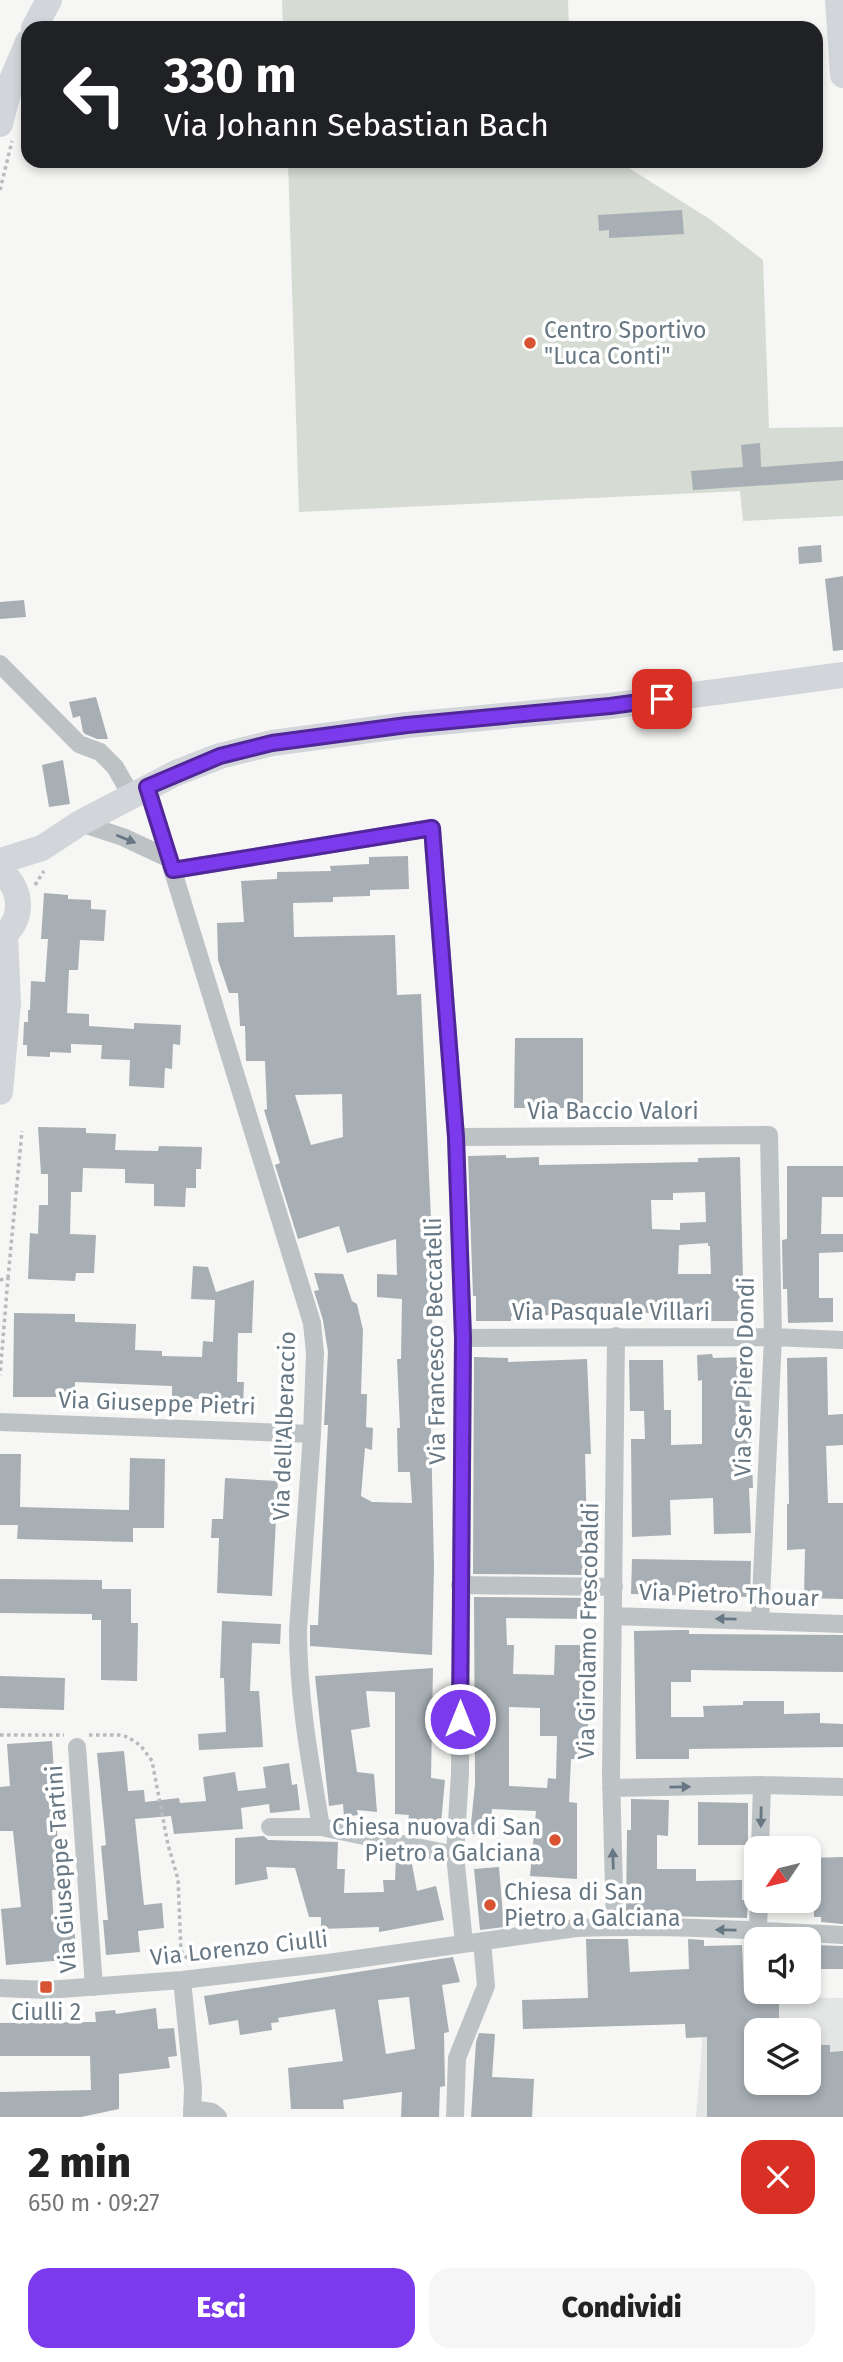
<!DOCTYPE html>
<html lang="it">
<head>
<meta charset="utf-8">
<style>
  :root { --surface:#fff; --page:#f6f6f6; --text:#222; --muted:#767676; --accent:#7c3aed }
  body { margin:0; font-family:"Fira Sans",sans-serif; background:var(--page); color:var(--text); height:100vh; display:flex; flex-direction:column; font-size:26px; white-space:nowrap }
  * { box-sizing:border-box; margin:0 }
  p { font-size:23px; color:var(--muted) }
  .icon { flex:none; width:38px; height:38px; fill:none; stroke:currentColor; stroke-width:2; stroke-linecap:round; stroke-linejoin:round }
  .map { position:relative; height:2117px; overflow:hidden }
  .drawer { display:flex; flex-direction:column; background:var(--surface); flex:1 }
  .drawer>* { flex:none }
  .guide { position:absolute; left:21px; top:21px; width:802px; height:147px; border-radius:21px; box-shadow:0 4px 10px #0003; background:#202124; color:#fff; overflow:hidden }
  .needle { width:46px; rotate:235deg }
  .tools { position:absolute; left:744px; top:1836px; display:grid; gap:14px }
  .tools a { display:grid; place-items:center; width:77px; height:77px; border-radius:14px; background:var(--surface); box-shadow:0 4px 10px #0003; font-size:35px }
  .pin { position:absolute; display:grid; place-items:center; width:60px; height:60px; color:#fff; margin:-30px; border-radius:14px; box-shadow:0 4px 10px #0006 }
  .me { position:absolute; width:77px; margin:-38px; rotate:0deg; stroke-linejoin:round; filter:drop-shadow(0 0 5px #0008) }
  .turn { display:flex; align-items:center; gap:24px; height:147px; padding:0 28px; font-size:32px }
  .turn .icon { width:91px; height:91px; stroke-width:2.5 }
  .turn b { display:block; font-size:49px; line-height:60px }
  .round { display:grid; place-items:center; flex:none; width:74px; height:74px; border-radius:21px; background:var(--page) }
  .head { display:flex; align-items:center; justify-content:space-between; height:119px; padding:0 28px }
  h1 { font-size:42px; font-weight:800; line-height:52px }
  .cta { display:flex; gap:14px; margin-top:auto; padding:14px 28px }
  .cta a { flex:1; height:80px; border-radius:21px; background:var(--accent); color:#fff; font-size:28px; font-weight:800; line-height:80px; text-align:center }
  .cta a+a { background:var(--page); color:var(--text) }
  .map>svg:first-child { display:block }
  .built { fill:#e4e5e5; fill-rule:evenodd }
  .green { fill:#d6dbd3 }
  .building { fill:#a7afb4; fill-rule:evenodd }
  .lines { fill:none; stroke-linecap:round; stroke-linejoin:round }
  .path { stroke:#b8bbbd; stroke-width:3.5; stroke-dasharray:3.5 3.5; stroke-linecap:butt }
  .street { stroke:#bdc2c5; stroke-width:18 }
  .secondary { stroke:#d2d6da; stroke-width:26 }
  .oneway { fill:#677783 }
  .route-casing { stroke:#51269a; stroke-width:18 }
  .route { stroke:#7c3aed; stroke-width:12 }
  .poi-dot { fill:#d85332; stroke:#fff; stroke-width:2.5 }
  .labels { text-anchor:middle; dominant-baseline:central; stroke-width:7; stroke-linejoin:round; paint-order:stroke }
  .poi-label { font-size:23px; fill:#677783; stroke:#fff; text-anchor:start }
  .street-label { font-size:23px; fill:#677783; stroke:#fff }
</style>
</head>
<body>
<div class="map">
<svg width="843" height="2117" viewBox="0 0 843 2117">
  <rect width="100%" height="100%" fill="#f6f6f4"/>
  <path class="built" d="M700 1996 843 1998V2117H696L702 2047ZM756 2030H808V2082H756Z"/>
  <path class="green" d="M282 0H568L569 28H283Z
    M288 161H618L711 220 763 260 769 428 843 427V516L743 521 740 491 299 512Z"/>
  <path class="building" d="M682 210 684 234 609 238V230L599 231 598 215Z
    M760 443 761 467 843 461V480L693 490 691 471 743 467 741 445Z
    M821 545 822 562 799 564 798 547Z
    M843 576V650L833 651 825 579Z
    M24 600 26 617 0 619V602Z
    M96 697 108 739H97L85 734 83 732 80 716 73 718 69 702Z
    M63 760 70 804 49 807 42 765Z
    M408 856 409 889 370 890V896L333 897V902L293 903 294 937 395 935 397 995 421 994 433 1265 432 1338H429L434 1567 432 1655 310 1646V1625H318L328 1425H324L328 1352 323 1320 314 1291 319 1290 314 1273 343 1274 352 1301 357 1304 363 1330 361 1394H367L366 1427 373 1428 372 1450 365 1448 361 1496 372 1502 412 1503 410 1472H398L397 1428H400L397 1359H401L402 1299 377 1297V1274L397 1275 396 1239 347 1253 339 1226 298 1239 275 1165 280 1163 264 1110 267 1109 265 1061H246L245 1026H240L238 993H229L218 960 217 923 244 922 241 881 277 879V872L331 871 330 866 369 864V857ZM342 1094 343 1137 311 1145 295 1095Z
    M44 893 68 895V899L91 900V909L106 910 104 941 80 940 78 970H69L67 1013 89 1014V1026L134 1029V1023L181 1025 180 1045 173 1044 172 1069 165 1068 164 1088 129 1086 130 1060 101 1059 102 1045 71 1044V1053L50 1052V1057L27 1056V1045H23L24 1022H28V1010H30L31 981 45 982 48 939H41Z
    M515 1038H583V1108H514Z
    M38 1127 86 1128V1133L116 1134 115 1150 158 1151 159 1146 202 1147 201 1169H196V1188H186L185 1207 154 1206V1184L125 1183V1169L83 1168 82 1192H71L70 1234 96 1235 94 1273H76L75 1281 28 1279 30 1233 38 1234 39 1205H48V1174H41Z
    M506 1155V1158L539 1157V1165L698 1162V1158L740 1157 744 1321H685V1312L511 1316V1321H476V1296H473L468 1156ZM705 1192 706 1222 680 1223V1230L652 1229 651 1200H673V1193ZM708 1243V1246H710L711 1274H678L679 1245Z
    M787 1166H843V1197H822L821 1234H843V1252L819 1253V1298H833V1322L788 1323 787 1289H783L782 1240 787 1239Z
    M193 1266 208 1267 216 1292 254 1280 252 1333H238L237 1382H244L243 1405 204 1403V1399L172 1398V1386L75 1382V1397H13L14 1313 75 1314V1322L136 1324 135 1350 162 1351V1356L202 1357 203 1341 213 1342 215 1300 191 1299Z
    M712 1354 713 1358 748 1357 753 1488H749L751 1533 714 1534 713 1498 670 1500 671 1535 632 1537 631 1439H645L644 1411H630L629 1360H663L664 1410H671V1445L702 1444V1380L698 1381 697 1355Z
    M474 1357 508 1358V1362L587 1359 591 1454H585L588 1575 473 1574Z
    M827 1357 828 1415 843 1414V1445L826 1446 828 1503H843V1599L804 1598 805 1549 787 1550V1504H789L787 1358Z
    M0 1454H21L20 1507 129 1510 130 1458 165 1459 164 1528H133V1542L17 1539 18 1525H0Z
    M225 1478 278 1481 272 1596 217 1593 219 1538H211L212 1519H223Z
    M632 1559 751 1561 750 1597 631 1594Z
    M0 1579 102 1580V1589H131V1623H138L137 1681 101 1680V1620H92V1614L0 1613Z
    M474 1597 591 1598 590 1619 506 1618 507 1645H514L513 1674 554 1675 555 1645H590L587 1760 571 1759 569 1802 577 1803V1879L530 1876 536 1811 492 1809 490 1835 470 1834 475 1784ZM509 1707 540 1708V1736H557L556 1779 548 1778 547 1788 509 1786Z
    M222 1621 281 1624 280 1644 252 1643 250 1691H259L263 1747 199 1750 198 1734 226 1732 224 1678H220Z
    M681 1630H689V1634L843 1635V1672L691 1670V1682H671V1717H704L703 1706 743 1705V1701H784V1714L820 1713V1723L843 1724V1747L689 1749V1759H636L634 1631Z
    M433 1668 431 1778 445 1780 441 1823 408 1820 409 1815 395 1814V1692L366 1691 370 1727 351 1730 357 1772 374 1774 377 1812 357 1810 358 1815 344 1817 343 1804 329 1806 315 1676Z
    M0 1676 65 1678 64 1710 0 1708Z
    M52 1741 54 1773H52L62 1889 52 1890 54 1927 74 1926 77 1959 6 1965 1 1909 21 1907 13 1831H0V1787L10 1786 7 1744Z
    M124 1751 128 1791 144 1790 145 1802 179 1798 180 1803 206 1801 203 1777 235 1772 238 1791 266 1788 263 1767 289 1763 292 1785 297 1784 300 1810 270 1813 269 1804 241 1808 243 1829 174 1834 171 1816 135 1819 144 1905 162 1903 164 1928 138 1931 140 1952 106 1955 103 1920H108L101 1846 106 1845 97 1753Z
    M631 1799 669 1800 668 1836 657 1835V1869H696V1881L742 1880V1900H748L747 1918 666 1916V1912L626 1911 627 1830H631Z
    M698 1802 748 1803V1845H698Z
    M264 1836 268 1840 338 1842 337 1869H345L344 1893 384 1892 383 1880H395L396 1857 411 1859 417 1891 436 1886 444 1920 379 1932V1927L321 1929V1917H309L295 1868 266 1867 268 1879 235 1885V1838Z
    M843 1857V1924L821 1922V1917H814V1895H808V1858Z
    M499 1867 504 1927 480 1930 474 1869Z
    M586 1939H628L630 1972 689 1969 688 1939 704 1940V1946L742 1945 744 1992H779V2030H756V2082H808V2045H830V2052L843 2051V2117H707V2037L686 2038 685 2024 523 2029 522 2000 588 1998Z
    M814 1945 843 1946V1969H813L811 1948H814Z
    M453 1957 460 1982 442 1985 449 2032 444 2033 445 2086 440 2087 439 2117H401L402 2092 343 2100 344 2109H291L288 2068 343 2061 335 2009 278 2018 279 2022 271 2023 272 2030 240 2035 238 2020 209 2025 204 1996ZM409 1997 415 2049 386 2054 378 2000Z
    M156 2008 158 2029 174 2028 177 2056 168 2057 170 2068 119 2074V2109L81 2117H0V2092L91 2090 90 2056H0V2023L96 2022 95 2012 115 2010 116 2014Z
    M479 2033 495 2034 492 2077 534 2079 532 2117H471L476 2042Z"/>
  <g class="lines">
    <path class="path" d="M0 190 12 141
      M35 885 44 871
      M8 1278 22 1131
      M0 1280 8 1278 0 1375
      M0 1735H64
      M89 1735H119L128 1737 141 1746 152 1761 168 1845 178 1879 181 1951 191 1963"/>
    <path class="street" d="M0 664 79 744 100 752 115 767 131 795
      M147 787 312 1323 315 1353 312 1434 298 1630C298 1696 310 1762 321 1827L455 1855
      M80 823 123 837 170 859
      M173 870 432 828 456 1137 463 1338 460 1773 455 1855 464 1943
      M456 1137 769 1135 773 1337 760 1620
      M463 1338 773 1337 843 1340
      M0 1422 312 1434
      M460 1585 614 1587
      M613 1616 843 1624
      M77 1747 94 1987
      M611 1788 762 1785 843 1787
      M270 1827H321
      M760 1848 762 1785
      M615 1927 611 1775 616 1336
      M758 1930 759 1900
      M182 1980 193 2088 192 2117
      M0 1988 47 1990 182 1980 328 1963 576 1928C665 1925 754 1930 843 1935
      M192 2109 212 2112 218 2117
      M455 2117 457 2058 486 1986 482 1941"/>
    <path class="secondary" d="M838 0 843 75
      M34 28 49 0
      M0 124 11 82 28 42
      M0 861 42 848 80 823 176 773 220 756 272 743 407 725 610 706 843 675
      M0 871C23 888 25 921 0 938
      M0 1092 8 1003 5 935"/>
  </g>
  <defs><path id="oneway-solid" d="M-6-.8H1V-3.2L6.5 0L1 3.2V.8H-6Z" transform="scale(1.75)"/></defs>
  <g class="oneway">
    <use href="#oneway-solid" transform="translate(126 839) rotate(22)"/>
    <use href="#oneway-solid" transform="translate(726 1619) rotate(-179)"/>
    <use href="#oneway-solid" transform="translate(680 1787) rotate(-1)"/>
    <use href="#oneway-solid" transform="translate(761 1817) rotate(91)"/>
    <use href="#oneway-solid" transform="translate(613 1859) rotate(-92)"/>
    <use href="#oneway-solid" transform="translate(726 1930) rotate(-179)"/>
  </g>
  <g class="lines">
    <defs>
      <path id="route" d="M460 1719 463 1338 456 1137 432 828 173 870 147 787 220 756 272 743 407 725 610 706 662 699"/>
    </defs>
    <use href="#route" class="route-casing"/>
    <use href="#route" class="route"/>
  </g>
  <g class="poi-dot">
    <circle cx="530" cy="343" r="7"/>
    <circle cx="555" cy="1840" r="7"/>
    <circle cx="490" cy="1905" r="7"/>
    <rect x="39" y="1980" width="14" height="14" rx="3.5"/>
  </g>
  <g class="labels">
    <g class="poi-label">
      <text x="544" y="330">Centro Sportivo<tspan x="544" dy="26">"Luca Conti"</tspan></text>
      <text x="541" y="1827" text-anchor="end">Chiesa nuova di San<tspan x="541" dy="26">Pietro a Galciana</tspan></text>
      <text x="504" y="1892">Chiesa di San<tspan x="504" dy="26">Pietro a Galciana</tspan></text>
      <text x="46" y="2012" text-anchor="middle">Ciulli 2</text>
    </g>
    <g class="street-label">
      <text x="613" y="1111">Via Baccio Valori</text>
      <text x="611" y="1312">Via Pasquale Villari</text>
      <text transform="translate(435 1341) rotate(-91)">Via Francesco Beccatelli</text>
      <text transform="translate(744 1377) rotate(-89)">Via Ser Piero Dondi</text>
      <text transform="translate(157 1403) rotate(2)">Via Giuseppe Pietri</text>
      <text transform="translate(284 1426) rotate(-88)">Via dell'Alberaccio</text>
      <text transform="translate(729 1595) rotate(2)">Via Pietro Thouar</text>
      <text transform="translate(588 1631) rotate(-89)">Via Girolamo Frescobaldi</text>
      <text transform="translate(61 1869) rotate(-94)">Via Giuseppe Tartini</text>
      <text transform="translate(239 1948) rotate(-6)">Via Lorenzo Ciulli</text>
    </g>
  </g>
</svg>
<div class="tools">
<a><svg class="needle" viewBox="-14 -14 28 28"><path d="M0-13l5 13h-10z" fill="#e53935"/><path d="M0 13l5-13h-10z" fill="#767676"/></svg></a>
<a><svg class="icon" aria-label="sound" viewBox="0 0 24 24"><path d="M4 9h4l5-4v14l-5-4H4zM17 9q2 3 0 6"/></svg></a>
<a><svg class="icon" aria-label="layers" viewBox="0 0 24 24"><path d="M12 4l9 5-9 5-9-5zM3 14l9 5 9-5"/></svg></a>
</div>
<div class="pin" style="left:662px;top:699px;background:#d93025"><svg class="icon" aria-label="arrive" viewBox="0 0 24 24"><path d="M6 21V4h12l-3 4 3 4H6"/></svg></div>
<svg class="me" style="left:460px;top:1719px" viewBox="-20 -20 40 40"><circle r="17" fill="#7c3aed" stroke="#fff" stroke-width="3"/><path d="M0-11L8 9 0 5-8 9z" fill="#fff"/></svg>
<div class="guide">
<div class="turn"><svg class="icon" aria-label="left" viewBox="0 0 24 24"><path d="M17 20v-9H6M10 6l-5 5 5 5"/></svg><div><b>330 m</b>Via Johann Sebastian Bach</div></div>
</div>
</div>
<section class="drawer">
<div class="head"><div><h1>2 min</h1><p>650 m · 09:27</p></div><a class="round" style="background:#d93025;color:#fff"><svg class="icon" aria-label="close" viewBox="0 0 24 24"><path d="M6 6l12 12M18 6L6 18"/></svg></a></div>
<div class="cta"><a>Esci</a><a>Condividi</a></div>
</section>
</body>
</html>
